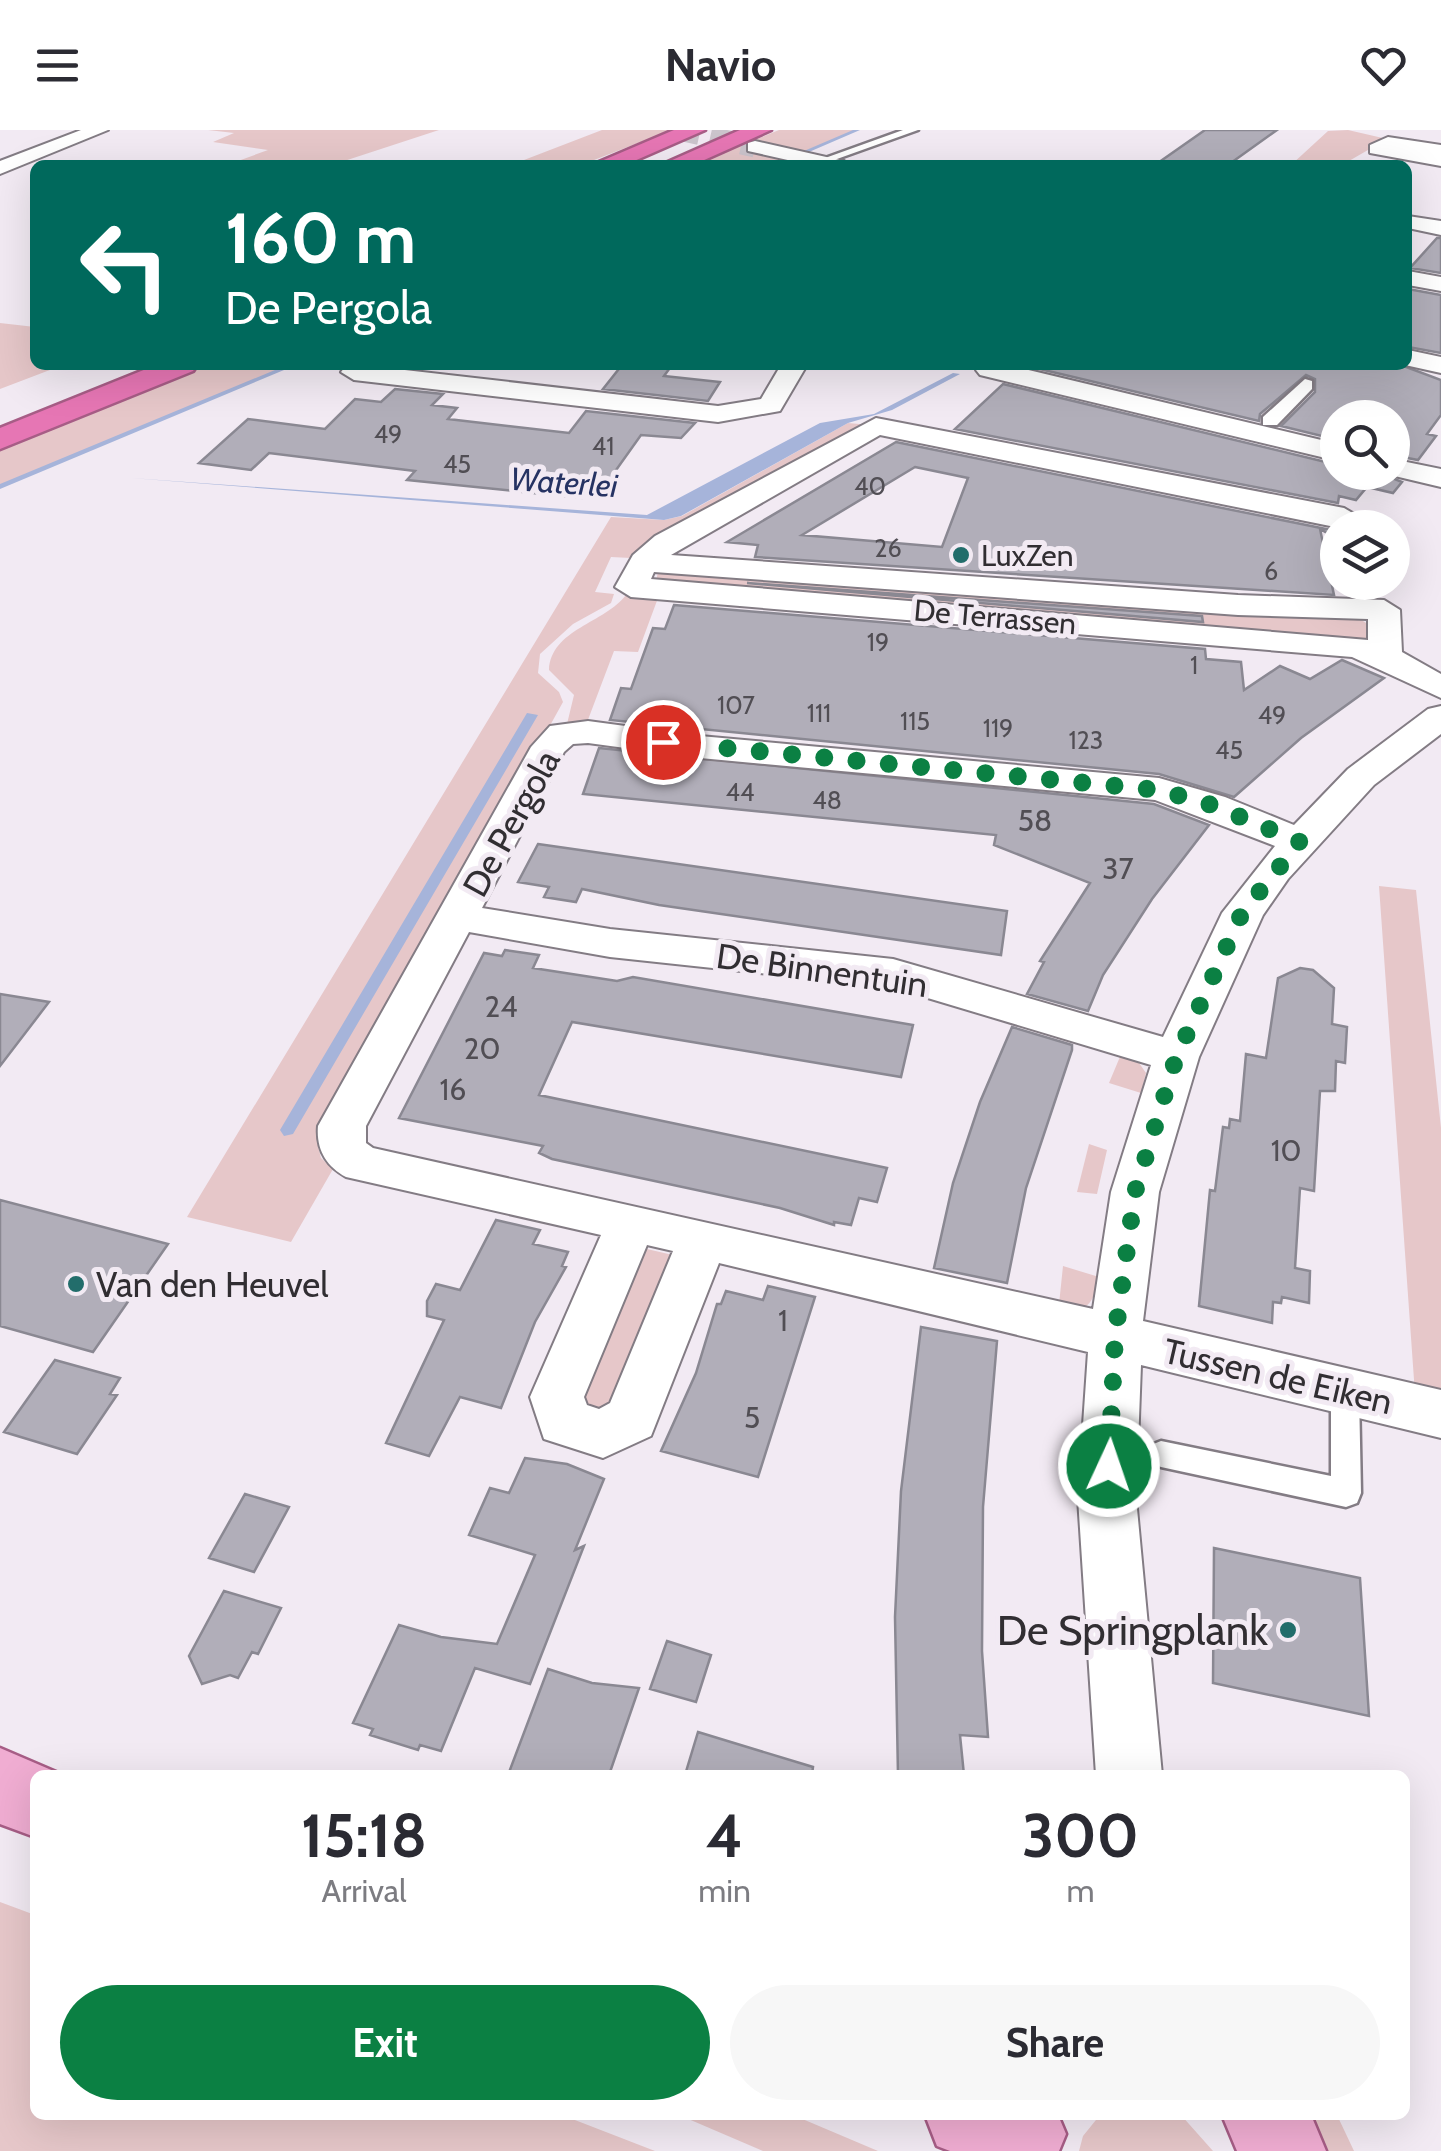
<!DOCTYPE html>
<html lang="en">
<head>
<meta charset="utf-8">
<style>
  :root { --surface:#fff; --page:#f7f7f7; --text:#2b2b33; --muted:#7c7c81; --accent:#0b8043 }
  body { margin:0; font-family:Cabin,sans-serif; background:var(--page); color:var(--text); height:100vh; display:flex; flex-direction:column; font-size:38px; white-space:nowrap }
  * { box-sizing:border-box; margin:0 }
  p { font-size:32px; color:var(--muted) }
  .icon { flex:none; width:55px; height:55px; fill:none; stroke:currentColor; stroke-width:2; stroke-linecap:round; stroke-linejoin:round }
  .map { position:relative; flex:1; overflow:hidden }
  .side { position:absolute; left:30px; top:1640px; width:1380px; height:350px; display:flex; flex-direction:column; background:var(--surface); border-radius:15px; box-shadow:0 10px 40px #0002 }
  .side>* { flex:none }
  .banner { position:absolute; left:30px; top:30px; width:1382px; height:210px; border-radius:15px; box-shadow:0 10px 40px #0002; background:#00695c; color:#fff; overflow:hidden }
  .controls { position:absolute; left:1320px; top:270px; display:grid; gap:20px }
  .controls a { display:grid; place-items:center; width:90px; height:90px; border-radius:50%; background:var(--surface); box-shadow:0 10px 40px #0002; font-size:50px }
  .pin { position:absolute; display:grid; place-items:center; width:85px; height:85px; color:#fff; margin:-42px; border:5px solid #fff; border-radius:50%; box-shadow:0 2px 10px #0007 }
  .me { position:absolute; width:110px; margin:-55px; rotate:3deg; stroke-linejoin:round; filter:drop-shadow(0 0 8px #0008) }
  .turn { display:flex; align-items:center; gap:35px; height:210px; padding:0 30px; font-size:45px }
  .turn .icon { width:130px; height:130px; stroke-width:2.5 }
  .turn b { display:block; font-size:70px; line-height:85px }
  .eta { display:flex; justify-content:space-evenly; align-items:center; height:170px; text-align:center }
  .eta b { font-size:60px; font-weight:700; line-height:70px }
  .button { display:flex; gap:20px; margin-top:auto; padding:20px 30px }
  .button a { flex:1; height:115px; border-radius:60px; background:var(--accent); color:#fff; font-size:40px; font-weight:700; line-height:115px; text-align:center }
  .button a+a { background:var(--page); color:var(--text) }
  header { display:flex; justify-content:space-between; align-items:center; height:130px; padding:0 30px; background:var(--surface); font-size:45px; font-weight:700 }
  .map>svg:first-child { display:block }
  .green { fill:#e6c7c9 }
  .water { fill:#a6b4da }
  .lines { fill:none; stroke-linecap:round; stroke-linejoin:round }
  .stream { fill:#a6b4da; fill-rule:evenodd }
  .building { fill:#b1aeb9; stroke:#8a8892; stroke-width:2.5; fill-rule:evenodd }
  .minor-tunnel { stroke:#cbc4cc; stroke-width:21; stroke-dasharray:21 11; stroke-linecap:butt }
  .service-casing { stroke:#837c84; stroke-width:5 }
  .pedestrian-casing { stroke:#837c84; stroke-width:5 }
  .minor-casing { stroke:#837c84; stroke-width:4 }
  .primary-casing { stroke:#a75d86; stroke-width:5 }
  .motorway-casing { stroke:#a75d86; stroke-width:5 }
  .service { fill:#fff; fill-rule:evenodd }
  .pedestrian { fill:#fff; fill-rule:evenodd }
  .minor { fill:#fff; fill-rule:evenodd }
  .primary { fill:#f0add2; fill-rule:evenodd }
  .motorway { fill:#e676b4; fill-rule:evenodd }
  .route { stroke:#0b8043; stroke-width:18; stroke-dasharray:0 32.4 }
  .poi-dot { fill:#226d6b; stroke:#f2eaf3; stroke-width:4 }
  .labels { text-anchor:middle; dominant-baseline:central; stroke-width:10; stroke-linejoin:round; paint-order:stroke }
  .far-number-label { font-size:25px; fill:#514e54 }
  .far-poi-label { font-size:30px; fill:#312e32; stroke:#f2eaf3; text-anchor:start }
  .far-street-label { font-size:30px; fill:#312e32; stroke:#f2eaf3 }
  .number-label { font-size:30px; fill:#514e54 }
  .far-water-label { font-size:32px; font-style:italic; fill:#263363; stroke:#f2eaf3 }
  .street-label { font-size:35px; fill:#312e32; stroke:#f2eaf3 }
  .poi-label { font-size:35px; fill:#312e32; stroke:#f2eaf3; text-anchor:start }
  .near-poi-label { font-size:42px; fill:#312e32; stroke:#f2eaf3; text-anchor:end }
</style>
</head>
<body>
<header><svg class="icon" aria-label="menu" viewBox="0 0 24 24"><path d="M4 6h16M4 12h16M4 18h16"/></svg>Navio<svg class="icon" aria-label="heart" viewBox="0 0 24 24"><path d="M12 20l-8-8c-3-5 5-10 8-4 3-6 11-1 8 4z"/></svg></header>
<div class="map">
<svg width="1441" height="2021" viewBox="0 0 1441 2021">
  <rect width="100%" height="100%" fill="#f2eaf3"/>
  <path class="green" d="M208 0H439L332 35H227L268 20 213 12 234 3Z
    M602 0H672L581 35H511Z
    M779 0H856L772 35H694Z
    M1348 0 1387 9 1342 35H1291L1328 1Z
    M0 193 35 197V235H63L0 259Z
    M204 235H294L0 356V320Z
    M848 293 871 295 631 428 611 427 595 462 614 464 611 473 573 494 540 524 538 543 559 562 563 572 318 1016 321 1028 333 1039 291 1112 187 1087 611 387 664 390 682 386Z
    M658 441 1354 485 1372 497 1365 510 656 452Z
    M626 465 658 468 638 522 614 521 586 595 567 594 574 565 549 540C551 499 605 493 626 465Z
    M1379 756 1416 760 1441 998V1284L1416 1278Z
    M1122 922 1137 930 1146 943 1141 963 1109 953Z
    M1089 1014 1107 1020 1097 1064 1077 1062Z
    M634 1116 677 1126 616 1283 573 1282Z
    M1063 1136 1099 1147C1093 1177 1087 1180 1058 1184Z
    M0 1772 35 1785V1985H562L655 2021H0Z
    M679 1985H793L878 2021H763Z
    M1100 1985H1181L1213 2021H1079L1083 2006Z
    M1288 1985H1337L1354 2021H1310Z"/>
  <path class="water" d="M953 243 960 244 892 280 848 293 681 386 664 390 131 348 647 385 820 293 874 284Z
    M527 583 538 585 293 1004 284 1006 280 1000Z"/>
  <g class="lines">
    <path class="stream" d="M853 0H860L802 25 797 24Z
      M786 28 791 29 778 35H771Z
      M287 235H296L0 359V354Z"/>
  </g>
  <path class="building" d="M1205 0H1277L1228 35H1155Z
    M1437 108H1441V143L1410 138Z
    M1408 159 1441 165V223L1408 217Z
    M622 235H672L664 246 720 252 708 271 603 259Z
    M1401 235 1441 250V285L1427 304 1436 306 1418 330 1392 325V288H1338V310L1281 296 1315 262V249L1306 245 1260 284 1259 291 1027 236Z
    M1003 254 1338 335V342H1378L1402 352 1393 363 1367 357 1356 370 1339 366 1338 373 955 299Z
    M395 259 443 264 432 275 457 278 448 289 569 303 586 281 695 293 681 308 641 305 604 357 591 356 582 368 407 350 415 341 269 323 251 340 199 333 248 289 325 299 355 269 381 272Z
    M896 312 1336 401V408L1320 399 1334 465 755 427 758 415 727 412ZM915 337 968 348 942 417 802 405Z
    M747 453 1202 486 1203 492Z
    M674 475 1205 519 1206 529 1241 532 1244 560 1280 536 1310 549 1342 530 1384 548 1301 608 1234 667 1159 644 610 590 621 558 631 559 653 498 665 499Z
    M599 618 1154 674 1209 695 1152 769 1103 845 1088 881 1027 864 1044 832 1040 831 1090 753 994 715 996 705 583 664Z
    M538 714 1007 781 1001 825 659 775 582 759 576 772 544 767 549 757 518 752Z
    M505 820 539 825 533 838 617 851 633 847 913 895 901 947 572 892 539 965 887 1038 877 1072 859 1068 851 1095 834 1092V1095L780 1078 552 1029 539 1023 543 1016 399 988 484 823 502 826Z
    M1300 838 1313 840 1334 858 1332 894 1347 897 1345 933 1336 931 1335 961H1320L1314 1061 1300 1058 1295 1138 1310 1141 1309 1173 1282 1167 1281 1173 1273 1172 1272 1193 1199 1176 1210 1060 1215 1061 1223 997 1229 998 1230 989 1240 991 1246 924 1266 928 1278 848Z
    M0 864 49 872 0 936Z
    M1012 897 1072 915V920L1026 1058 1007 1153 934 1138 953 1053 980 972Z
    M0 1070 168 1114 93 1222 0 1196Z
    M496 1090 540 1100 533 1114 568 1122 562 1136 566 1137 535 1192 501 1278 460 1267 429 1326 386 1313 444 1190 427 1186V1171L436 1154 460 1160Z
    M768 1156 815 1167 758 1347 661 1321 696 1243 717 1174H721L726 1161 763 1170Z
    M921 1197 997 1211 983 1377 982 1521 988 1607 960 1605 964 1645H898L895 1487 901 1361Z
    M55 1230 120 1248 110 1264 117 1265 77 1324 4 1302Z
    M525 1328 567 1334 604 1349 575 1420 584 1416 530 1554 475 1538 441 1621 420 1615 418 1620 370 1605 373 1599 353 1593 399 1495 441 1507 497 1514 535 1425 469 1405 490 1358 509 1363Z
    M245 1364 289 1377 254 1442 209 1428Z
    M1214 1418 1360 1448 1369 1586 1213 1553Z
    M224 1461 281 1478 258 1524 252 1522 238 1548 230 1545 202 1554 189 1526Z
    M667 1511 711 1525 696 1572 650 1559Z
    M548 1539 592 1553 639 1558 609 1645H508Z
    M698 1602 813 1637 812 1645H685Z"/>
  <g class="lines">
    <path class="minor-tunnel" d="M679 0 755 17"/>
    <defs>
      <path id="service" d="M903 0H918L823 34 814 32Z
        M1345 1251 1355 1254 1359 1263 1361 1363 1357 1373 1346 1377 1161 1337 1151 1333 1146 1324 1151 1315 1161 1311 1331 1346V1263L1335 1254Z"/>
      <path id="pedestrian" d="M1305 249 1312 251V259L1277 295H1263V287Z"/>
      <path id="minor" d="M81 0H108L0 44V31Z
        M1388 7 1441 15V36L1370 23V15Z
        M755 11 844 31 847 35H810L748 21V13Z
        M1408 86 1441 91V105L1408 98Z
        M1408 141 1441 147V161L1408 155Z
        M1408 220 1441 227V243L1405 235Z
        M361 235 718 276 761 269 781 235H807L780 281 718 292 354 250 341 242 345 237Z
        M980 235H1008L1338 314V331L980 245 976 240Z
        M876 288 1344 378 1378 398H1340L880 305 671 425 1238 465 1384 470 1400 480 1402 522 1441 544V568L1352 527 631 467 615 457 633 425 655 406ZM654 442 1238 485 1368 489V510L651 449Z
        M1392 329 1441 339V357L1382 343 1392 342Z
        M1441 576V604L1374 655 1288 749 1263 785 1199 927 1159 1062 1143 1191 1441 1260V1308L1141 1235 1136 1368 1162 1645H1096L1078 1368 1088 1222 719 1133 651 1306 603 1328 544 1309 530 1267 601 1105 346 1047C326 1036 316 1019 318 996L531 617 550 596 588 591 700 606 1159 648 1225 667 1294 695 1348 639 1428 579ZM588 613 700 628 1155 670 1275 716 1222 783 1163 907 893 829 610 799 482 778 564 622 573 614ZM469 802 610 827 891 857 1151 935 1111 1062 1093 1179 373 1018 366 1013V996ZM647 1115 673 1121 610 1273 599 1279 587 1275 584 1267Z"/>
      <path id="primary" d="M0 1618 63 1645H35V1707L0 1694Z
        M925 1985H1058L1066 2004 1059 2021H950L937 2016Z
        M1222 1985H1311L1326 2021H1237Z"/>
      <path id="motorway" d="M674 0H705L625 35H592Z
        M740 0H771L693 35H661Z
        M156 235H197L193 241 0 319V298Z"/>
    </defs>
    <use href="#service" class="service-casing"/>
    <use href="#pedestrian" class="pedestrian-casing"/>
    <use href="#minor" class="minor-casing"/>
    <use href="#primary" class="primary-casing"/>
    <use href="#motorway" class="motorway-casing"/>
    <use href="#service" class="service"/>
    <use href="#pedestrian" class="pedestrian"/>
    <use href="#minor" class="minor"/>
    <use href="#primary" class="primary"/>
    <use href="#motorway" class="motorway"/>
  </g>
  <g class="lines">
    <path class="route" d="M663 612 1159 660 1212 675 1300 712 1242 783 1176 928 1135 1062 1115 1206 1109 1336"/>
  </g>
  <g class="poi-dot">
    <circle cx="961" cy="425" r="10"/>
    <circle cx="76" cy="1154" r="10"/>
    <circle cx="1288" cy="1500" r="10"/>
  </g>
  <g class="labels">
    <g class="far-number-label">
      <text x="388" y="304">49</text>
      <text x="603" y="316">41</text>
      <text x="457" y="334">45</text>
      <text x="870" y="356">40</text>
      <text x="888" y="418">26</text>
      <text x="1271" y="441">6</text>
      <text x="878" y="512">19</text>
      <text x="1194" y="535">1</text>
      <text x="736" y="575">107</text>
      <text x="819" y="583">111</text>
      <text x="1272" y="585">49</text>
      <text x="915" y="591">115</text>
      <text x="998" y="598">119</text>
      <text x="1086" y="610">123</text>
      <text x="1229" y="620">45</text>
      <text x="740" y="662">44</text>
      <text x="827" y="670">48</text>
    </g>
    <g class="far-poi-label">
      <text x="981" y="425">LuxZen</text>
    </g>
    <g class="far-street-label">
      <text transform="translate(995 487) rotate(5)">De Terrassen</text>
    </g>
    <g class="number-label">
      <text x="1035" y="690">58</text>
      <text x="1118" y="738">37</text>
      <text x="501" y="876">24</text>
      <text x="482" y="918">20</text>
      <text x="453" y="959">16</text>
      <text x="1286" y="1020">10</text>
      <text x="783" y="1190">1</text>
      <text x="752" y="1287">5</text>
    </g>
    <g class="far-water-label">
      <text transform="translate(564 352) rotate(4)">Waterlei</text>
    </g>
    <g class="street-label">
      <text transform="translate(511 693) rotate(-61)">De Pergola</text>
      <text transform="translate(822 840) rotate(8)">De Binnentuin</text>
      <text transform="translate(1278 1246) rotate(13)">Tussen de Eiken</text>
    </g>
    <g class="poi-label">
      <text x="96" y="1154">Van den Heuvel</text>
    </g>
    <g class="near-poi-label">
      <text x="1268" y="1500">De Springplank</text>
    </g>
  </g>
</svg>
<div class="controls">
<a><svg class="icon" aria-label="search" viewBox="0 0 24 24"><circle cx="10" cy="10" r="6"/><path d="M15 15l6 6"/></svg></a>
<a><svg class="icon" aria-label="layers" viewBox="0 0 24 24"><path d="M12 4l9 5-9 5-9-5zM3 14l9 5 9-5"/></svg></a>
</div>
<div class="pin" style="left:663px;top:612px;background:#d93025"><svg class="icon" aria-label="arrive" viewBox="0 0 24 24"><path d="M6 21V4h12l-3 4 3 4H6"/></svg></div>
<svg class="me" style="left:1109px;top:1336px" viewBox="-20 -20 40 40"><circle r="17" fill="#0b8043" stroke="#fff" stroke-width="3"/><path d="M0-11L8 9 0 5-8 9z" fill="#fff"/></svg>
<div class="banner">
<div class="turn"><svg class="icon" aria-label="left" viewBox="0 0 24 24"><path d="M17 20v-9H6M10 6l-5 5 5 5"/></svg><div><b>160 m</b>De Pergola</div></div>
</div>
<section class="side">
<div class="eta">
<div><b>15:18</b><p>Arrival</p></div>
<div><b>4</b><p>min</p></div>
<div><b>300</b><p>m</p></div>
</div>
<div class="button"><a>Exit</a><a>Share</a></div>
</section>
</div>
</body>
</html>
